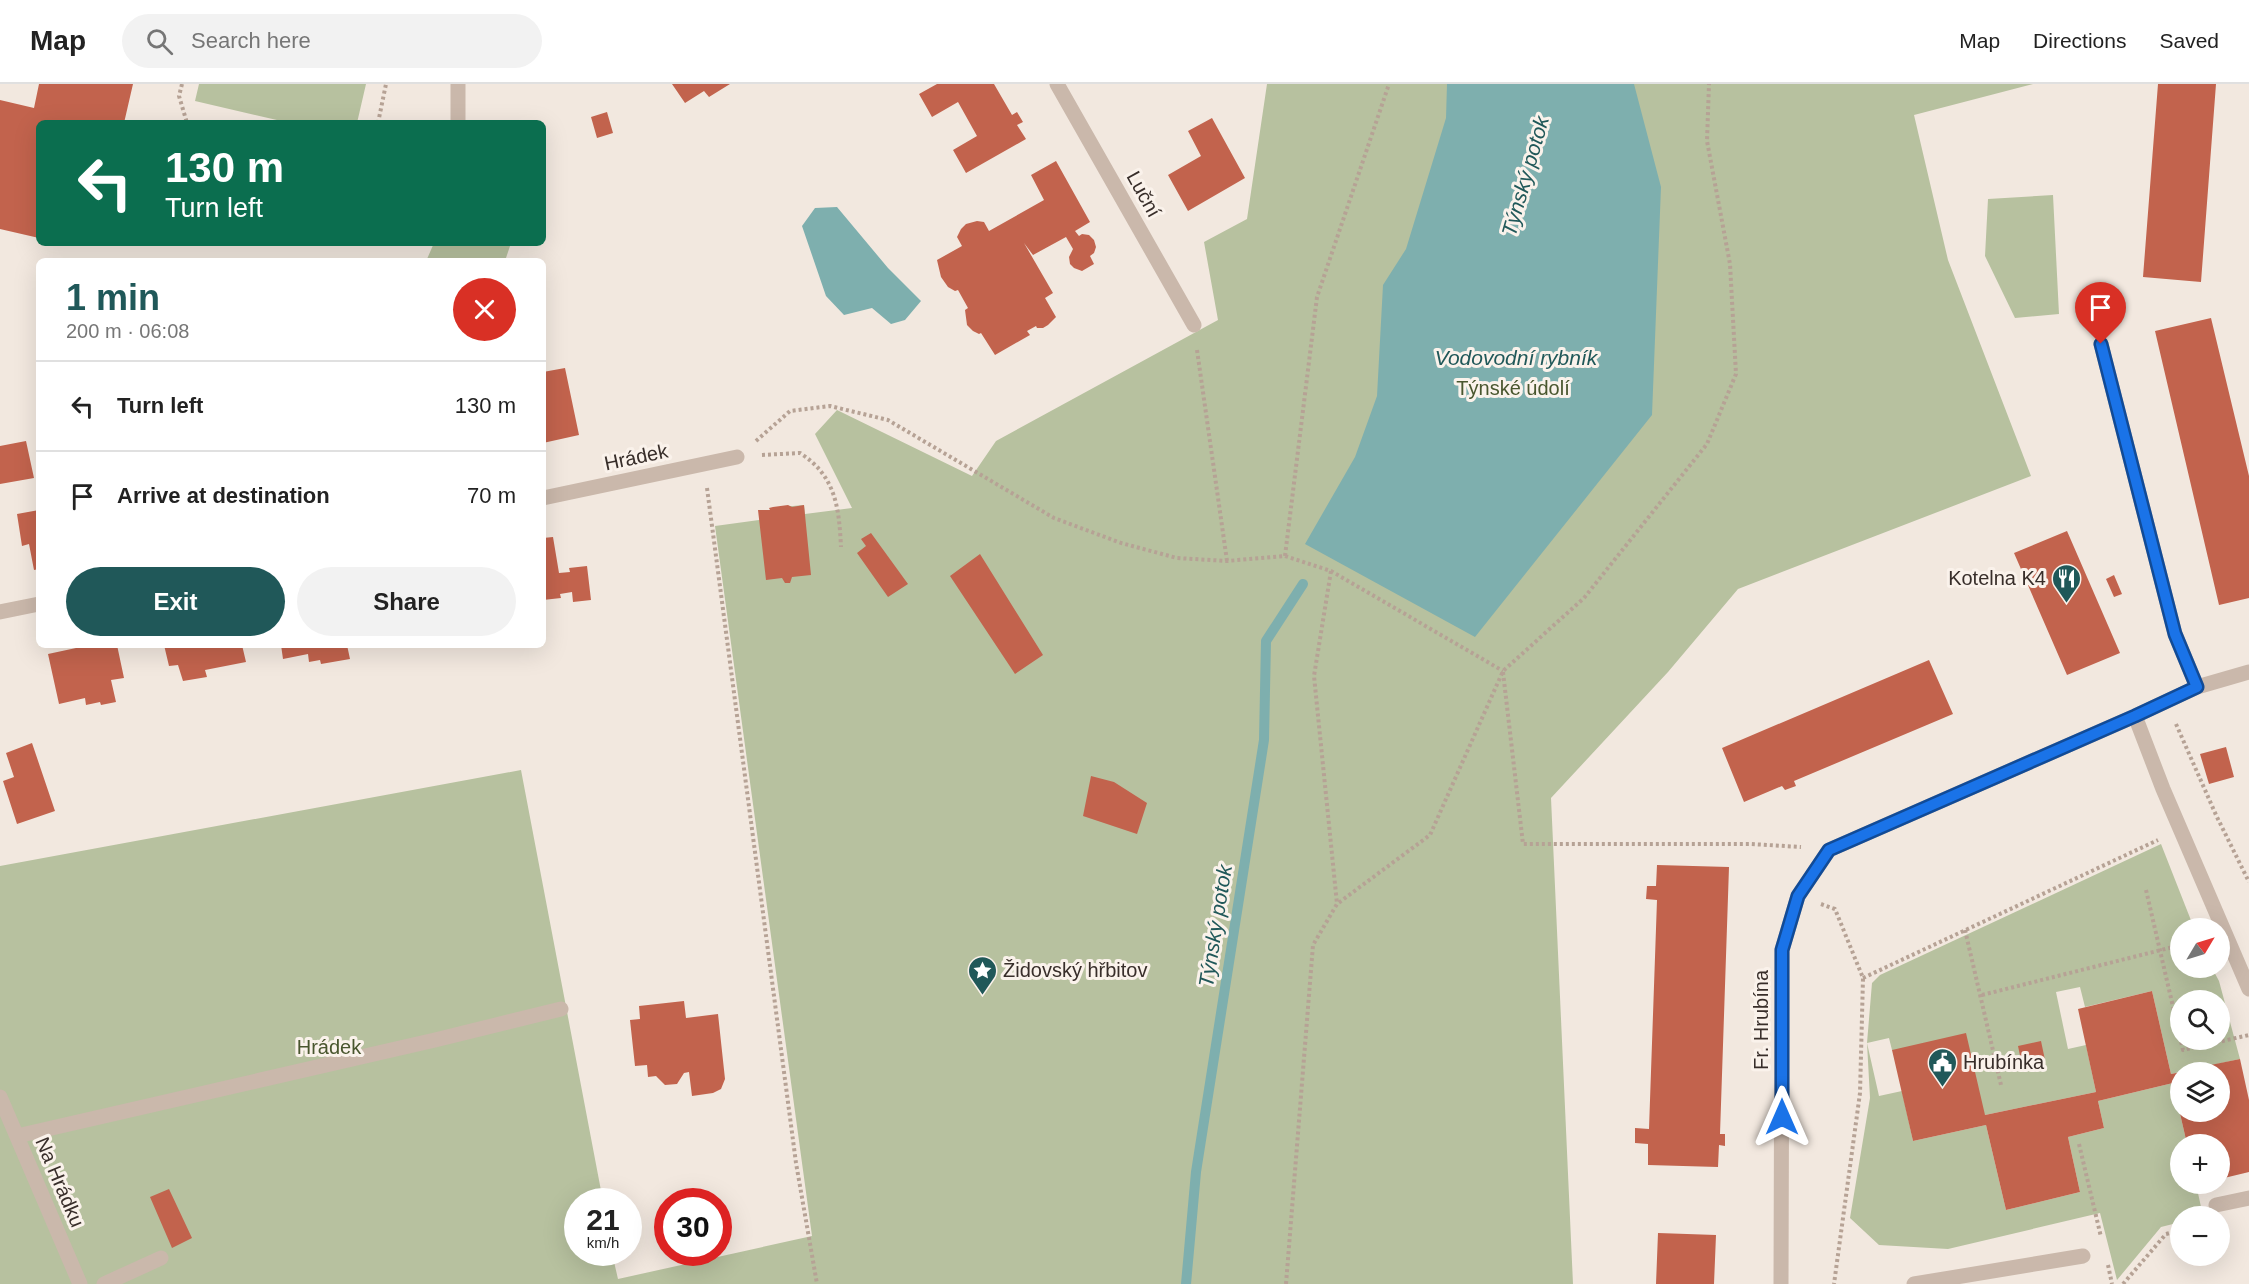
<!DOCTYPE html>
<html lang="en">
<head>
<meta charset="utf-8">
<style>
  :root { --surface:#fff; --page:#f2f2f2; --text:#222; --muted:#767676; --line:#e0e0e0; --accent:#205859 }
  body { margin:0; font-family:Helvetica,sans-serif; background:var(--page); color:var(--text); height:100vh; display:flex; flex-direction:column; font-size:22px; white-space:nowrap }
  * { box-sizing:border-box; margin:0 }
  p { font-size:20px; color:var(--muted) }
  .icon { flex:none; width:33px; height:33px; fill:none; stroke:currentColor; stroke-width:2; stroke-linecap:round; stroke-linejoin:round }
  .map { position:relative; flex:1; overflow:hidden }
  .drawer { position:absolute; left:36px; top:174px; width:510px; height:390px; display:flex; flex-direction:column; background:var(--surface); border-radius:9px; box-shadow:0 6px 24px #0002 }
  .drawer>* { flex:none }
  .guide { position:absolute; left:36px; top:36px; width:510px; height:126px; border-radius:9px; box-shadow:0 6px 24px #0002; background:#0b6e4f; color:#fff; overflow:hidden }
  .needle { width:39px; rotate:52deg }
  .buttons { position:absolute; left:2170px; top:834px; display:grid; gap:12px }
  .buttons a { display:grid; place-items:center; width:60px; height:60px; border-radius:50%; background:var(--surface); box-shadow:0 6px 24px #0002; font-size:30px }
  .speed { position:absolute; left:564px; top:1104px; display:flex; gap:12px; font-size:30px; font-weight:700; text-align:center }
  .speed>* { display:grid; place-content:center; width:78px; height:78px; border-radius:50%; background:var(--surface); box-shadow:0 6px 24px #0002; line-height:1 }
  .speed small { font-size:15px; font-weight:400 }
  .speed .limit { border:9px solid #d22; background:#fff; color:#111 }
  .pin { position:absolute; display:grid; place-items:center; width:51px; height:51px; color:#fff; margin:-62px -26px; border-radius:50% 50% 50% 0; rotate:-45deg; box-shadow:0 0 6px #0007 }
  .pin .icon { rotate:45deg }
  .me { position:absolute; width:66px; margin:-33px; rotate:0deg; stroke-linejoin:round; filter:drop-shadow(0 0 4px #0008) }
  .turn { display:flex; align-items:center; gap:21px; height:126px; padding:0 30px; font-size:27px }
  .turn .icon { width:78px; height:78px; stroke-width:2.5 }
  .turn b { display:block; font-size:42px; line-height:51px }
  .round { display:grid; place-items:center; flex:none; width:63px; height:63px; border-radius:32px; background:var(--page) }
  .summary { display:flex; align-items:center; justify-content:space-between; height:102px; padding:0 30px }
  h1 { font-size:36px; font-weight:700; line-height:45px; color:var(--accent) }
  .button { display:flex; gap:12px; margin-top:auto; padding:12px 30px }
  .button a { flex:1; height:69px; border-radius:36px; background:var(--accent); color:#fff; font-size:24px; font-weight:700; line-height:69px; text-align:center }
  .button a+a { background:var(--page); color:var(--text) }
  ul { padding:0; list-style:none }
  li { display:flex; align-items:center; gap:18px; height:90px; padding:0 30px; border-top:2px solid var(--line) }
  li div { flex:1 }
  li b { display:block; font-size:22px }
  li em { font-style:normal }
  header { display:flex; align-items:center; gap:36px; box-sizing:border-box; height:84px; padding:0 30px; background:var(--surface); border-bottom:2px solid var(--line) }
  header strong { font-size:28px }
  nav { display:flex; gap:33px; margin-inline-start:auto; font-size:21px }
  .search { width:420px; height:54px; background:var(--page); display:flex; align-items:center; gap:15px; box-sizing:border-box; padding:0 21px; border-radius:33px; color:var(--muted); font-size:22px }
  .map>svg:first-child { display:block }
  .green { fill:#b7c19f; fill-rule:evenodd }
  .water { fill:#7eafae }
  .lines { fill:none; stroke-linecap:round; stroke-linejoin:round }
  .stream { stroke:#7eafae; stroke-width:10 }
  .building { fill:#c2634d }
  .path { stroke:#b6a295; stroke-width:4; stroke-dasharray:3 3; stroke-linecap:butt }
  .minor { stroke:#cab8ab; stroke-width:15 }
  .route-casing { stroke:#114b97; stroke-width:15 }
  .route { stroke:#1a73e8; stroke-width:10 }
  .labels { text-anchor:middle; dominant-baseline:central; stroke-width:6; stroke-linejoin:round; paint-order:stroke }
  .street-label { font-size:20px; fill:#382e2a; stroke:#faf2eb }
  .park-label { font-size:20px; fill:#49562e; stroke:#faf2eb }
  .poi-label { font-size:20px; fill:#382e2a; stroke:#faf2eb; text-anchor:start }
  .water-label { font-size:21px; font-style:italic; fill:#205859; stroke:#faf2eb }
</style>
</head>
<body>
<header>
<strong>Map</strong>
<div class="search"><svg class="icon" aria-label="search" viewBox="0 0 24 24"><circle cx="10" cy="10" r="6"/><path d="M15 15l6 6"/></svg>Search here</div>
<nav><a>Map</a><a>Directions</a><a>Saved</a></nav>
</header>
<div class="map">
<svg width="2249" height="1200" viewBox="0 0 2249 1200">
  <rect width="100%" height="100%" fill="#f2e8df"/>
  <path class="green" d="M199 0H366L357 39H290L195 17Z
    M1267 0H2033L1914 31 1948 176 2031 392 1738 505 1668 588 1551 714 1573 1200H0V782L521 686 603 1117 578 1118V1168L612 1169 618 1195 812 1152 715 442 759 436C777 418 781 424 804 421L805 430 852 424 815 350 837 326 972 392 996 357 1218 236 1204 158 1247 135Z
    M2053 111 2059 230 2015 234 1985 172 1988 115Z
    M434 159H511L505 177H430L427 175Z
    M2161 760 2194 844H2181V884H2212L2219 897 2240 975 2171 990 2152 907 2085 923 2080 903 2056 908 2068 965 2086 961 2096 1008 1985 1031 1892 966 1889 954 1867 959 1879 1012 1902 1007 1913 1057 1986 1041 2006 1126 2080 1108 2068 1053 2104 1044 2098 1017 2173 999 2187 1060H2181V1100H2196L2203 1132H2181V1138L2161 1143 2117 1196 2100 1129 1948 1165 1879 1161 1850 1134 1870 1014 1867 959 1872 899 1880 891ZM2181 916H2220V956H2181Z"/>
  <path class="water" d="M1447 0H1634L1661 103 1652 331 1475 553 1305 460 1355 373 1377 312 1383 201 1406 165 1446 34Z
    M837 123 888 184 921 217 905 236 891 240 872 224 844 231 826 212 802 142 815 124Z"/>
  <g class="lines">
    <path class="stream" d="M1186 1200 1196 1088 1264 656 1266 557 1303 500"/>
  </g>
  <path class="building" d="M39 0H133L124 39H39V154L0 145V16L34 24Z
    M672 0H730L709 13 704 7 685 19Z
    M937 0H994L1012 31 1017 28 1023 38 1017 41 1026 55 966 89 953 66 977 52 958 18 932 33 919 10Z
    M2158 0H2216L2201 198 2143 193Z
    M607 28 613 49 597 54 591 33Z
    M1212 34 1245 94 1188 127 1168 91 1201 72 1188 47Z
    M1056 77 1090 138 1075 147 1079 152 1082 150 1089 151 1094 156 1096 163 1094 169 1090 172 1094 180 1082 187 1074 184 1070 180 1069 173 1073 165 1066 153 1033 171 1024 159 1053 209 1045 214 1056 233 1048 241 1043 244H1037L1036 242 1027 247 1030 251 995 271 981 249 979 250 973 247 967 241 965 226 968 224 958 206 955 207 948 203 941 193 937 176 962 162 957 153 961 145 966 140 977 137 984 138 989 147 1044 116 1031 91Z
    M2211 234 2249 392V514L2219 521 2155 247Z
    M565 284 579 351 543 359V288Z
    M26 357 34 394 0 400V362Z
    M788 421 792 423 804 421 811 491 792 493 790 499H785L782 494 766 496 758 426H770L769 424 773 423Z
    M39 426V485L34 486 29 460 22 462 17 430Z
    M2067 447 2120 569 2067 591 2014 469Z
    M871 449 908 500 888 513 857 469 866 462 861 455Z
    M553 453 559 489 570 488 569 484 587 482 591 516 573 518 572 508 560 510 561 514 543 516V454Z
    M980 470 1043 571 1015 590 950 492Z
    M2114 491 2122 510 2114 513 2106 495Z
    M90 561H117L124 594 111 596 116 618 101 621 100 618 86 621 85 614 59 620 48 570Z
    M164 561H242L246 578 205 586 207 593 183 597 178 581 169 582Z
    M281 561H347L350 575 321 580 320 576 309 578 308 570 283 575Z
    M1929 576 1953 630 1794 697 1796 702 1785 706 1782 702 1744 718 1722 664Z
    M32 659 55 727 17 740 3 697 14 693 6 669Z
    M2226 663 2234 693 2209 700 2200 670Z
    M1091 692 1114 698 1147 719 1137 750 1083 732Z
    M1657 781 1729 783 1720 1050H1725V1062L1719 1061 1718 1083 1648 1081V1060L1635 1059V1044L1649 1045 1657 816 1646 815 1647 802H1656Z
    M2152 907 2171 990 2181 988V1028H2220V988L2181 987 2240 975 2249 1016V1088L2220 1095V1060H2187L2173 999 2098 1017 2104 1044 2068 1053 2080 1108 2006 1126 1986 1041 1913 1057 1892 966 1966 949 1985 1031 2096 1008 2078 925Z
    M684 917 686 934 718 930 725 995 721 1005 713 1009 692 1012 689 988 684 989 677 1000 665 1001 656 992 648 993 647 981 635 982 630 936 640 935 639 922Z
    M2041 957 2045 976 2022 981 2018 962Z
    M169 1105 192 1154 172 1164 150 1113Z
    M1658 1149 1716 1151 1714 1200H1656Z"/>
  <g class="lines">
    <path class="path" d="M182 0 179 12 187 39
      M378 39 386 0
      M1197 266 1227 477
      M756 357 790 327 830 322 888 336 1054 434 1121 459 1177 474 1227 477 1285 472 1331 487 1503 587
      M762 371 800 369C836 392 839 424 841 463
      M707 404 796 1079 817 1200
      M1285 472 1317 213 1389 0
      M1331 487 1314 592 1337 820
      M1503 588 1523 760H1751L1801 763
      M2176 640 2216 731 2249 798
      M2146 806 2183 966 2249 951
      M1821 820 1835 825 1863 894 1860 1009 1834 1200
      M1965 846 2001 1001
      M1863 894 2158 756
      M1982 911 2181 861
      M2079 1060 2101 1153
      M2108 1181 2112 1200
      M1286 1200 1313 861 1337 820 1430 751 1503 587 1584 514 1707 360 1736 290 1730 180 1707 57 1709 0
      M2123 1200 2166 1150 2181 1146"/>
    <path class="minor" d="M458 0V39
      M1057 0 1194 241
      M2101 260 2175 550 2197 603
      M543 414 737 373
      M0 528 39 520
      M2135 632 2163 705 2249 905
      M0 1013 80 1200
      M17 1052 435 956 561 925
      M2216 1121 2249 1114
      M104 1200 161 1174
      M1781 1200 1782 866 1798 812 1829 766 2135 632 2197 603 2249 588
      M1914 1200 2083 1172"/>
  </g>
  <g class="lines">
    <defs>
      <path id="route" d="M1782 1033V866L1798 812 1829 766 2135 632 2197 603 2175 550 2101 260"/>
    </defs>
    <use href="#route" class="route-casing"/>
    <use href="#route" class="route"/>
  </g>
  <defs>
    <symbol id="restaurant-pin" viewBox="-11 -11 22 30"><path d="M0 17L-7.5 6A9.5 9.5 0 1 1 7.5 6Z" fill="#205859" stroke="#faf2eb"/><path d="M-5-6h1v4h1v-4h1v4h1v-4h1v5L-1.5 .5V6h-2V.5L-5-1ZM5-6V6H3V1.5H1.5Q1.5-4 5-6Z" fill="#fff"/></symbol>
    <symbol id="sight-pin" viewBox="-11 -11 22 30"><path d="M0 17L-7.5 6A9.5 9.5 0 1 1 7.5 6Z" fill="#205859" stroke="#faf2eb"/><path d="M0-6L1.8-2.2L6-1.7L2.9 1.2L3.7 5.4L0 3.3L-3.7 5.4L-2.9 1.2L-6-1.7L-1.8-2.2Z" fill="#fff"/></symbol>
    <symbol id="civic-pin" viewBox="-11 -11 22 30"><path d="M0 17L-7.5 6A9.5 9.5 0 1 1 7.5 6Z" fill="#205859" stroke="#faf2eb"/><path d="M-.6-6.5H3V-4.5H.6V-3L4-1V1h2V6H-6V1h2V-1L-.6-3ZM-1.2 2.5V6h2.4V2.5Z" fill="#fff"/></symbol>
  </defs>
  <g fill-rule="evenodd">
    <use href="#restaurant-pin" x="2050" y="478" width="33" height="45"/>
    <use href="#sight-pin" x="966" y="870" width="33" height="45"/>
    <use href="#civic-pin" x="1926" y="962" width="33" height="45"/>
  </g>
  <g class="labels">
    <g class="street-label">
      <text transform="translate(1144 110) rotate(61)">Luční</text>
      <text transform="translate(636 373) rotate(-12)">Hrádek</text>
      <text transform="translate(1761 936) rotate(-90)">Fr. Hrubína</text>
      <text transform="translate(60 1098) rotate(67)">Na Hrádku</text>
    </g>
    <g class="park-label">
      <text x="1513" y="304">Týnské údolí</text>
      <text x="329" y="963">Hrádek</text>
    </g>
    <g class="poi-label">
      <text x="2046" y="494" text-anchor="end">Kotelna K4</text>
      <text x="1003" y="886">Židovský hřbitov</text>
      <text x="1963" y="978">Hrubínka</text>
    </g>
    <g class="water-label">
      <text transform="translate(1525 92) rotate(-74)">Týnský potok</text>
      <text x="1516" y="273">Vodovodní rybník</text>
      <text transform="translate(1215 842) rotate(-81)">Týnský potok</text>
    </g>
  </g>
</svg>
<div class="buttons">
<a><svg class="needle" viewBox="-14 -14 28 28"><path d="M0-13l5 13h-10z" fill="#e53935"/><path d="M0 13l5-13h-10z" fill="#767676"/></svg></a>
<a><svg class="icon" aria-label="search" viewBox="0 0 24 24"><circle cx="10" cy="10" r="6"/><path d="M15 15l6 6"/></svg></a>
<a><svg class="icon" aria-label="layers" viewBox="0 0 24 24"><path d="M12 4l9 5-9 5-9-5zM3 14l9 5 9-5"/></svg></a>
<a>+</a>
<a>−</a>
</div>
<div class="speed"><div>21<small>km/h</small></div><div class="limit">30</div></div>
<div class="pin" style="left:2101px;top:260px;background:#d93025"><svg class="icon" aria-label="arrive" viewBox="0 0 24 24"><path d="M6 21V4h12l-3 4 3 4H6"/></svg></div>
<svg class="me" style="left:1782px;top:1033px" viewBox="-20 -20 40 40"><path d="M0-17L14 15 0 8-14 15z" fill="#1a73e8" stroke="#fff" stroke-width="4"/></svg>
<div class="guide">
<div class="turn"><svg class="icon" aria-label="left" viewBox="0 0 24 24"><path d="M17 20v-9H6M10 6l-5 5 5 5"/></svg><div><b>130 m</b>Turn left</div></div>
</div>
<section class="drawer">
<div class="summary"><div><h1>1 min</h1><p>200 m · 06:08</p></div><a class="round" style="background:#d93025;color:#fff"><svg class="icon" aria-label="close" viewBox="0 0 24 24"><path d="M6 6l12 12M18 6L6 18"/></svg></a></div>
<ul>
<li><svg class="icon" aria-label="left" viewBox="0 0 24 24"><path d="M17 20v-9H6M10 6l-5 5 5 5"/></svg><div><b>Turn left</b></div><em>130 m</em></li>
<li><svg class="icon" aria-label="arrive" viewBox="0 0 24 24"><path d="M6 21V4h12l-3 4 3 4H6"/></svg><div><b>Arrive at destination</b></div><em>70 m</em></li>
</ul>
<div class="button"><a>Exit</a><a>Share</a></div>
</section>
</div>
</body>
</html>
